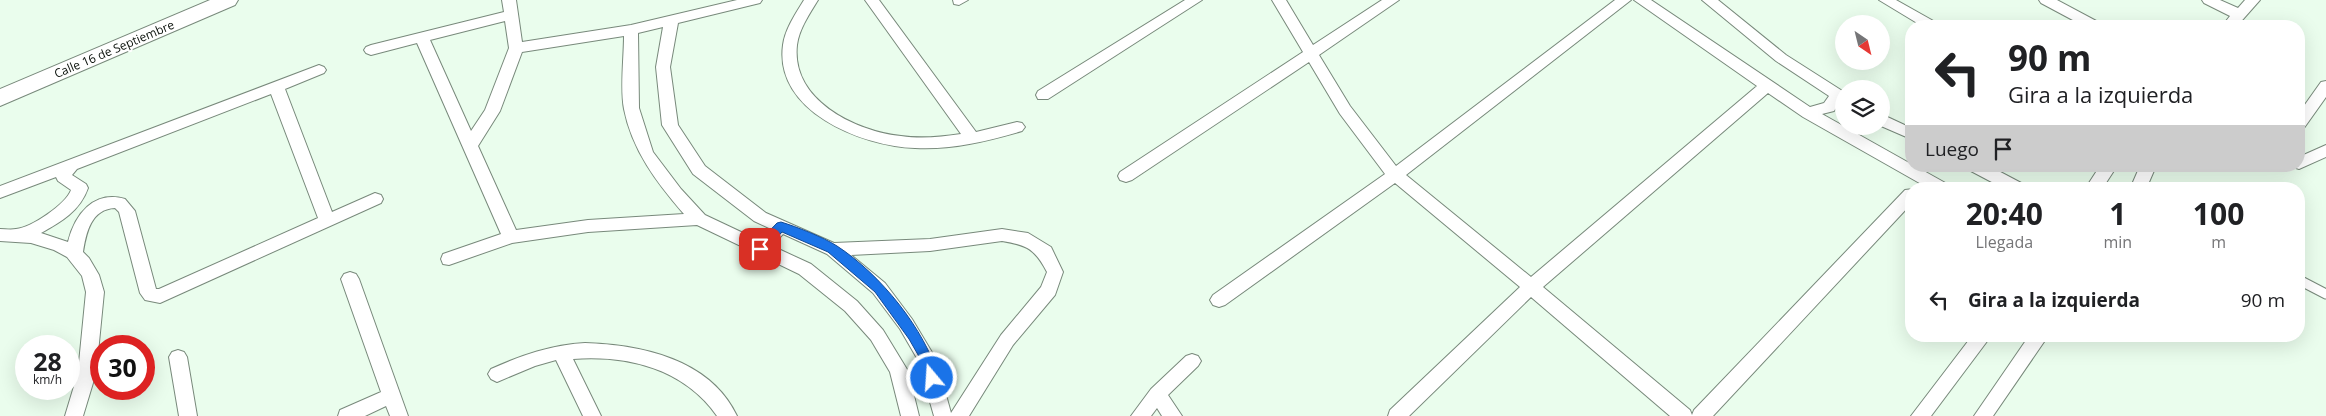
<!DOCTYPE html>
<html lang="es">
<head>
<meta charset="utf-8">
<style>
  :root { --surface:#fff; --page:#f6f6f6; --text:#202124; --muted:#757577 }
  body { margin:0; font-family:"Open Sans",sans-serif; background:var(--page); color:var(--text); height:100vh; display:flex; flex-direction:column; font-size:19px; white-space:nowrap }
  * { box-sizing:border-box; margin:0 }
  p { font-size:16px; color:var(--muted) }
  .icon { flex:none; width:28px; height:28px; fill:none; stroke:currentColor; stroke-width:2; stroke-linecap:round; stroke-linejoin:round }
  .map { position:relative; flex:1; overflow:hidden }
  .details { position:absolute; left:1905px; top:182px; width:400px; height:160px; display:flex; flex-direction:column; background:var(--surface); border-radius:20px; box-shadow:0 5px 20px #0002 }
  .details>* { flex:none }
  .top-card { position:absolute; left:1905px; top:20px; width:400px; height:152px; border-radius:20px; box-shadow:0 5px 20px #0002; background:#fff; color:var(--text); overflow:hidden }
  .needle { width:32px; rotate:145deg }
  .buttons { position:absolute; left:1835px; top:15px; display:grid; gap:10px }
  .buttons a { display:grid; place-items:center; width:55px; height:55px; border-radius:50%; background:var(--surface); box-shadow:0 5px 20px #0002; font-size:25px }
  .speed { position:absolute; left:15px; top:335px; display:flex; gap:10px; font-size:25px; font-weight:700; text-align:center }
  .speed>* { display:grid; place-content:center; width:65px; height:65px; border-radius:50%; background:var(--surface); box-shadow:0 5px 20px #0002; line-height:1 }
  .speed small { font-size:12px; font-weight:400 }
  .speed .limit { border:8px solid #d22; background:#fff; color:#111 }
  .pin { position:absolute; display:grid; place-items:center; width:42px; height:42px; color:#fff; margin:-21px; border-radius:10px; box-shadow:0 2px 8px #0006 }
  .me { position:absolute; width:55px; margin:-28px; rotate:342deg; stroke-linejoin:round; filter:drop-shadow(0 0 4px #0008) }
  .turn { display:flex; align-items:center; gap:18px; height:105px; padding:0 20px; font-size:22px }
  .turn .icon { width:65px; height:65px; stroke-width:2.5 }
  .turn b { display:block; font-size:35px; line-height:42px }
  .then { display:flex; align-items:center; height:48px; padding:0 20px; background:#0003; gap:10px; font-size:19px }
  .eta { display:flex; justify-content:space-evenly; align-items:center; height:85px; text-align:center }
  .eta b { font-size:30px; font-weight:700; line-height:35px }
  ul { padding:0; list-style:none }
  li { display:flex; align-items:center; gap:15px; height:65px; padding:0 20px }
  li div { flex:1 }
  li b { display:block; font-size:19px }
  li em { font-style:normal }
  .map>svg:first-child { display:block }
  .lines { fill:none; stroke-linecap:round; stroke-linejoin:round }
  .lane-casing { stroke:#78897b; stroke-width:11 }
  .street-casing { stroke:#78897b; stroke-width:2 }
  .secondary-casing { stroke:#78897b; stroke-width:2 }
  .lane { stroke:#fff; stroke-width:9 }
  .street { fill:#fff; fill-rule:evenodd }
  .secondary { fill:#fff; fill-rule:evenodd }
  .route { fill:#1a73e8; stroke:#114b97 }
  .labels { text-anchor:middle; dominant-baseline:central; stroke-width:4; stroke-linejoin:round; paint-order:stroke }
  .street-label { font-size:12px; fill:#0b120c; stroke:#fff }
</style>
</head>
<body>
<div class="map">
<svg width="2326" height="416" viewBox="0 0 2326 416">
  <rect width="100%" height="100%" fill="#eafded"/>
  <g class="lines">
    <defs>
      <path id="lane" d="M2299 280 2326 294"/>
      <path id="street" d="M502 0H516L522 42 631 25 737 0H762L760 3 678 23 670 67 678 125 705 166 766 213 834 243 930 239 1002 229 1028 233 1051 247 1063 272 1055 295 1013 345 969 416H934L918 360 900 329 873 293 827 254 783 234 772 246 811 264 857 301 883 330 908 371 919 416H901L890 372 871 340 845 311 799 274 697 225 588 232 512 243 449 265 443 264 441 259 443 254 501 234 417 43 371 55 366 53 364 50 366 47 371 45 504 12ZM505 21 509 48 485 110 471 131 430 40ZM663 27 656 67 662 125 693 174 754 221 769 228 758 240 705 215 681 189 653 152 639 108 638 33ZM624 36C624 57 620 89 624 109 632 150 657 183 684 214L588 220 516 230 478 146 500 111 522 52ZM1002 241C1027 245 1035 249 1047 272L1041 287 1001 335 951 413 936 359 912 319 885 283 851 255 930 251Z
        M804 0H818C810 13 799 29 797 45 791 100 855 131 901 136 921 139 941 137 961 134L865 0H879L976 132 1017 122 1022 123 1025 127 1022 131C987 141 952 150 915 148 861 146 774 111 783 45 785 29 796 13 804 0Z
        M953 0H968L959 5 954 4Z
        M1185 0H1202L1048 99H1038L1036 95 1038 91Z
        M1272 0H1286L1313 45 1382 0H1399L1319 55 1350 106 1396 166 1615 0H1631L1406 175 1531 277 1757 86 1634 0H1651L1810 107 1824 103 1829 96 1776 61 1702 0H1718L1786 55 1844 92V104L1839 103 1834 111 1822 114 1911 164V166H1915L1949 185 1951 189H1930L1803 117 1768 93 1543 287 1690 410 1692 415 1694 410 1905 190 1913 189H1911V204L1713 416H1670L1531 297 1409 416H1388L1390 410 1520 287 1395 183 1225 305 1219 307 1213 305 1210 300 1213 295 1385 174 1340 114 1309 62 1132 180 1126 182 1120 180 1118 176 1120 172 1303 52Z
        M1879 0H1896L1937 23 1939 26H1922Z
        M2039 0H2057L2100 23 2102 26H2084L2041 3Z
        M2202 0H2220L2238 8 2245 0H2260L2237 26H2222L2230 16 2204 3Z
        M319 65 324 67 326 70 324 73 285 89 332 212 375 193 381 195 383 199 381 203 160 303 145 300 140 293 119 212 115 208C91 209 86 233 83 252L89 258 99 275 104 292 96 373 83 416H65L78 373 86 292 82 276 67 257 54 250 31 243 0 241V229C5 229 11 230 16 229 31 228 66 204 71 190L58 181 56 177 0 198V186ZM271 94 318 218 159 289H156L135 211 125 199C94 190 75 214 68 242L41 233C61 222 80 211 88 188L86 184 72 175 77 169Z
        M2326 81V97L2304 128 2299 129V113L2321 82Z
        M1881 114 1911 128V139L1881 126Z
        M2326 145V157L2299 169 2293 167 2299 166V157Z
        M1967 166H1989L2025 185 2027 189H2005L1969 170Z
        M2100 166H2117L2102 189H2085Z
        M2140 166H2156L2146 189H2130Z
        M350 272 356 274 359 279 408 416H390L386 406 365 416H338L340 410 381 392 341 279 344 274Z
        M1972 336H1991L1931 416H1911Z
        M2029 336H2048L1993 416H1974Z
        M585 343C642 345 710 359 737 416H717C684 369 629 355 573 359L601 416H583L556 360 535 366 497 382 491 379 488 374 491 369C522 355 551 345 585 343Z
        M178 350 184 352 187 357 197 416H179L169 357 172 352Z
        M1192 354 1198 356 1201 361 1198 366 1168 395 1182 416H1162L1157 408 1151 416H1131L1151 389 1186 356Z"/>
      <path id="secondary" d="M210 0H238L235 5 0 106V89Z"/>
    </defs>
    <use href="#lane" class="lane-casing"/>
    <use href="#street" class="street-casing"/>
    <use href="#secondary" class="secondary-casing"/>
    <use href="#lane" class="lane"/>
    <use href="#street" class="street"/>
    <use href="#secondary" class="secondary"/>
  </g>
  <path class="route" d="M781 222C797 227 823 237 837 246 880 274 925 329 939 378L937 382H928L921 360 909 339 875 292 828 252 782 232 764 252H755L754 249 755 246 777 223Z"/>
  <g class="labels">
    <g class="street-label">
      <text transform="translate(114 49) rotate(-23)">Calle 16 de Septiembre</text>
    </g>
  </g>
</svg>
<div class="buttons">
<a><svg class="needle" viewBox="-14 -14 28 28"><path d="M0-13l5 13h-10z" fill="#e53935"/><path d="M0 13l5-13h-10z" fill="#757577"/></svg></a>
<a><svg class="icon" aria-label="layers" viewBox="0 0 24 24"><path d="M12 4l9 5-9 5-9-5zM3 14l9 5 9-5"/></svg></a>
</div>
<div class="speed"><div>28<small>km/h</small></div><div class="limit">30</div></div>
<div class="pin" style="left:760px;top:249px;background:#d93025"><svg class="icon" aria-label="arrive" viewBox="0 0 24 24"><path d="M6 21V4h12l-3 4 3 4H6"/></svg></div>
<svg class="me" style="left:932px;top:378px" viewBox="-20 -20 40 40"><circle r="17" fill="#1a73e8" stroke="#fff" stroke-width="3"/><path d="M0-11L8 9 0 5-8 9z" fill="#fff"/></svg>
<div class="top-card">
<div class="turn"><svg class="icon" aria-label="left" viewBox="0 0 24 24"><path d="M17 20v-9H6M10 6l-5 5 5 5"/></svg><div><b>90 m</b>Gira a la izquierda</div></div>
<div class="then">Luego<svg class="icon" aria-label="arrive" viewBox="0 0 24 24"><path d="M6 21V4h12l-3 4 3 4H6"/></svg></div>
</div>
<section class="details">
<div class="eta">
<div><b>20:40</b><p>Llegada</p></div>
<div><b>1</b><p>min</p></div>
<div><b>100</b><p>m</p></div>
</div>
<ul>
<li><svg class="icon" aria-label="left" viewBox="0 0 24 24"><path d="M17 20v-9H6M10 6l-5 5 5 5"/></svg><div><b>Gira a la izquierda</b></div><em>90 m</em></li>
</ul>
</section>
</div>
</body>
</html>
